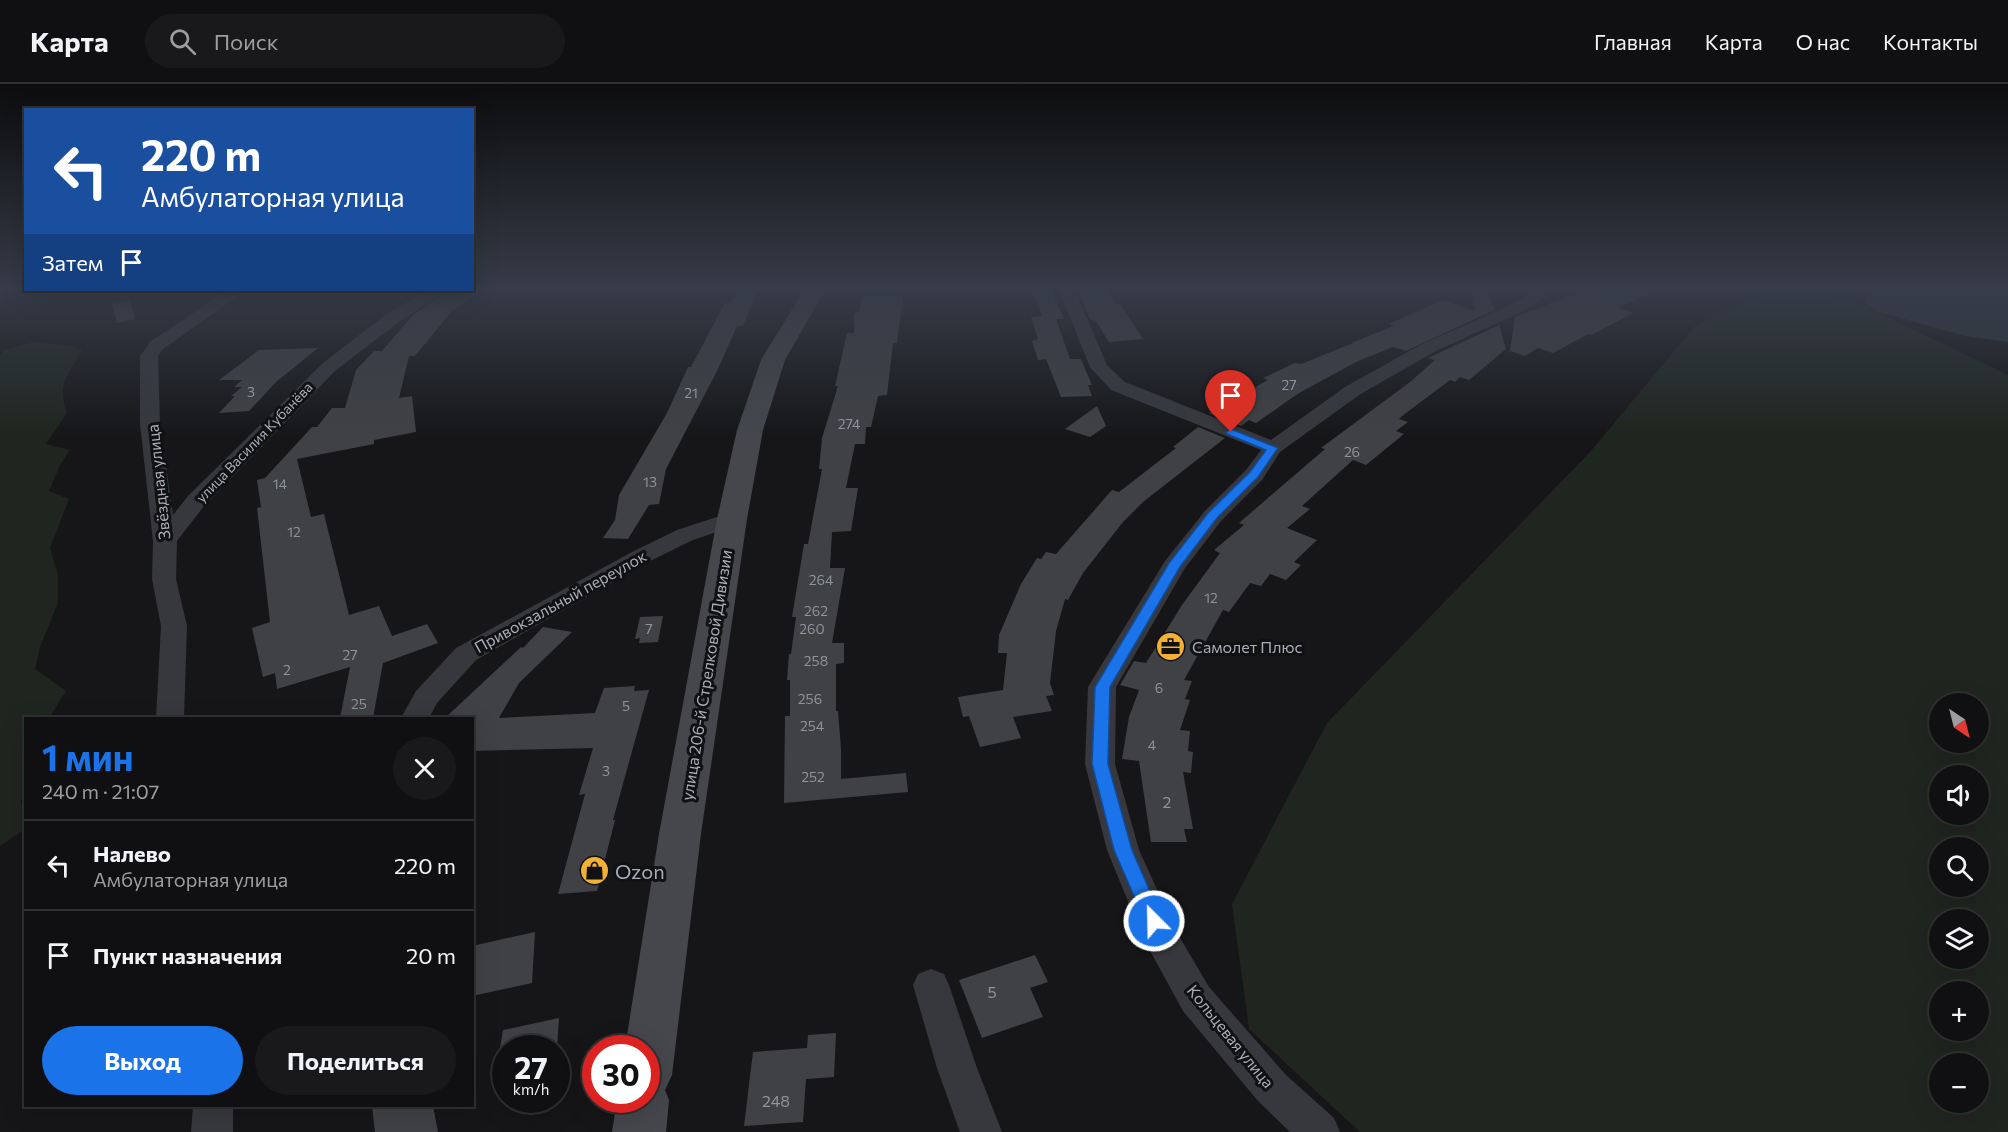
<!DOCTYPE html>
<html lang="ru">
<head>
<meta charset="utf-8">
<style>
  :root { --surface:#101012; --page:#19191b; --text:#f1f3f6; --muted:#9c9d9f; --line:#303032; --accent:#1a73e8 }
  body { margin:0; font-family:Commissioner,sans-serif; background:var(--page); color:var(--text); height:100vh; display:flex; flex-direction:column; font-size:22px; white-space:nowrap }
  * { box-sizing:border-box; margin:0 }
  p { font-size:20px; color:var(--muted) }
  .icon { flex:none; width:33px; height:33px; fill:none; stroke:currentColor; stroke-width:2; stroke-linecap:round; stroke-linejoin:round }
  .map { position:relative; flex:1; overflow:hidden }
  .side { position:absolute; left:24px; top:633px; width:450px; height:390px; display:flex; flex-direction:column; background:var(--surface); border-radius:0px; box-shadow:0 6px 24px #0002,0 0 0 2px var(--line) }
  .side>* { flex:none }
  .hud { position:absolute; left:24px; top:24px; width:450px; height:183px; border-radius:0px; box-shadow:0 6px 24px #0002,0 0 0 2px var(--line); background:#1a4fa0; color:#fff; overflow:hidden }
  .needle { width:39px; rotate:145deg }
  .buttons { position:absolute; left:1929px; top:609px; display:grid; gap:12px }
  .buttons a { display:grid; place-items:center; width:60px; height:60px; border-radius:50%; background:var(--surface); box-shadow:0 6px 24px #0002,0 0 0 2px var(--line); font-size:30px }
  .speed { position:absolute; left:492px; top:951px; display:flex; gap:12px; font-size:30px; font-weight:700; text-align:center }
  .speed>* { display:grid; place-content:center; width:78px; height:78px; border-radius:50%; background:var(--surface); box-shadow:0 6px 24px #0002,0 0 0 2px var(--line); line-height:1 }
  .speed small { font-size:15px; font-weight:400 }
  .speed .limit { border:9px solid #d22; background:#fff; color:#111 }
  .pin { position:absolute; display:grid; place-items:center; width:51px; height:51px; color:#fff; margin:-62px -26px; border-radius:50% 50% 50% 0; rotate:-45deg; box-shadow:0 0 6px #0007 }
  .pin .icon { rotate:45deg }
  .me { position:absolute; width:66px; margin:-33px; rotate:337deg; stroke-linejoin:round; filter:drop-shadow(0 0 4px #0008) }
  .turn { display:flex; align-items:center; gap:21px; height:126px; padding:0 18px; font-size:27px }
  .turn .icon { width:78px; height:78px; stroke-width:2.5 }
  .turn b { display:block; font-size:42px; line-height:51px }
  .then { display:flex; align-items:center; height:57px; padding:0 18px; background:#0003; gap:12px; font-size:22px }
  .round { display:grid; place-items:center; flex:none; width:63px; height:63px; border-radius:32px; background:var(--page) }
  .overview { display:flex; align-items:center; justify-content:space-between; height:102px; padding:0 18px }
  h1 { font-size:36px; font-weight:700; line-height:45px; color:var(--accent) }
  .button { display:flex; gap:12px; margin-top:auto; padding:12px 18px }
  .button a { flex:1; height:69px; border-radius:36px; background:var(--accent); color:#fff; font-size:24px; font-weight:700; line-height:69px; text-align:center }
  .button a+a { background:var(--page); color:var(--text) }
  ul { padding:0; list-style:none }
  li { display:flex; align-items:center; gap:18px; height:90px; padding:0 18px; border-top:2px solid var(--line) }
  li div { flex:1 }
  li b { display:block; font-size:22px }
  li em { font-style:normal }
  header { display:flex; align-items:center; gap:36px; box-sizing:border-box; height:84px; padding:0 30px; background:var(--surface); border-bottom:2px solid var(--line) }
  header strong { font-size:28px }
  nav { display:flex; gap:33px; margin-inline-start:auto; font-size:21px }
  .search { width:420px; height:54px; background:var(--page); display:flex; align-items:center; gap:15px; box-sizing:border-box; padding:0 21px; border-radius:33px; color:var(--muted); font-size:22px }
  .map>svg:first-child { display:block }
  .green { fill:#1e261f; fill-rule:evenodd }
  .water { fill:#2c353c }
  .building { fill:#404145 }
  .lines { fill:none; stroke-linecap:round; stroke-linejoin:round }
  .street { fill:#37383d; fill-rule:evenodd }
  .secondary { fill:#45474d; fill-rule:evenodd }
  .route { fill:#1a73e8; stroke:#114b97; stroke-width:1.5 }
  .labels { text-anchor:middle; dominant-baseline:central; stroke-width:6; stroke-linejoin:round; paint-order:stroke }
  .number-label { font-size:14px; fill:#8e929b }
  .far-street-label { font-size:14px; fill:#a8adb8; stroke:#111113 }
  .street-label { font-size:16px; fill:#a8adb8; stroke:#111113 }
  .poi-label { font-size:16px; fill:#a8adb8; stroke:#111113; text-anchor:start }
  .near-number-label { font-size:16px; fill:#8e929b }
  .near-poi-label { font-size:20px; fill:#a8adb8; stroke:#111113; text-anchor:start }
</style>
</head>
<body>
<header>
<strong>Карта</strong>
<div class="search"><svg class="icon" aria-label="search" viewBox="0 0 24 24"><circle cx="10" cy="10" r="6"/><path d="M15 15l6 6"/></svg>Поиск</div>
<nav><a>Главная</a><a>Карта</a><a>О нас</a><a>Контакты</a></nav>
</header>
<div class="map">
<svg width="2008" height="1048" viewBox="0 0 2008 1048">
  <rect width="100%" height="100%" fill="#161618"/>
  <path class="green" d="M1767 206H1817L1860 220 2008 291V1048H1360L1249 945 1232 820 1327 639 1590 368 1695 242ZM1940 620H1978V658H1940ZM1940 692H1978V730H1940ZM1940 764H1978V802H1940ZM1940 836H1978V874H1940ZM1940 908H1978V946H1940ZM1940 980H1978V1018H1940Z
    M34 258 72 262 82 266C69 290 56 299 67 329L46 360 70 366 60 381 49 407 69 415 50 464 58 491V519L40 563 35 585 66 607 49 634H26L25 702 21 717 25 745 0 762V271L6 265Z"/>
  <path class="water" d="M1846 206H2008V258L1965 252 1876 227 1865 218 1869 212Z"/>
  <path class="building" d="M449 206H480L451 228 415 272H409L399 314 412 312 416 348 374 356V360L297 375 311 433 324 430 349 531 379 522 392 552 427 540 438 559 383 579 373 634H340L350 583 277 605 275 589 263 593 252 544 270 538 257 424 261 423 257 396 265 394 312 343H317L332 324H345L356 286 374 267H382L412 232Z
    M736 206H758L743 242H737L717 287 666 385 659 420 649 421 628 455 603 454 615 436 619 411 667 329 688 283H691L725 219H731Z
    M1032 206H1051L1064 235H1056L1070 275H1081L1092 301H1088L1092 312 1061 313 1046 275 1038 276 1032 257 1038 255 1031 233 1042 232Z
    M1078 206H1108L1115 220H1120L1143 255 1109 258 1096 237 1090 235Z
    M1470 206H1488L1494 226 1406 267 1393 263 1358 277 1299 309 1256 339 1249 336 1241 342 1209 329 1268 296 1263 294 1295 279 1301 280 1353 259H1351L1394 242 1389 240 1443 216 1475 227Z
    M1585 206H1656L1617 224 1634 229 1591 251 1588 250 1553 269 1538 264 1525 272 1510 267 1515 233Z
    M903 211 897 259H893L887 311 878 312 871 343H866L865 360H855L846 404H858L851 447 832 448 830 484H845L832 559H844V579L836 580V627H838L841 665V695L906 689 908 708 784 719 785 632H790V596H787L789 570H791L796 533H792L804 460H808L822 385H819L822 354 838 302H835L847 249H854V229L859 228 863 212Z
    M130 216 135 235 117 239 112 220Z
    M1499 241 1506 265 1469 296 1460 293 1455 298 1450 296 1402 332 1399 335 1408 338 1396 347 1404 350 1366 381 1353 376 1302 422 1310 425 1287 444 1317 456 1294 478 1301 481 1286 496 1270 490 1261 502 1250 499 1229 528 1223 526 1184 596 1192 597 1185 615 1190 616 1180 646 1190 647 1188 667 1193 668 1191 689 1183 688 1193 745H1184L1187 758H1151L1139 677 1122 675 1129 633 1139 606 1120 601 1134 577 1146 579 1182 521 1220 469 1214 466 1244 441 1239 439 1325 365 1321 364 1410 298 1435 276 1428 274Z
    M318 264 276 298 249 327 219 329 235 312H231L242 303H234L242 296H219L259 266Z
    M1097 322 1106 342 1090 353 1065 345Z
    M1198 343 1225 354 1143 418 1123 438 1083 489 1068 516 1065 515 1056 547 1050 599 1054 611 1046 612 1052 627 1013 633 1021 654 980 663 969 632 963 633 958 613 1003 606 1007 569H998L999 551 1021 500 1037 474 1041 475 1046 468 1056 470 1112 406 1119 408 1176 364 1173 363Z
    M663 532 658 558 639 559 640 554 635 555 640 533Z
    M543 543 572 548 519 599 499 634 595 629 604 604 635 602 634 607 649 606 613 736H615L597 807 558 810 585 710 579 711 593 664 472 667V634H445L521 563 523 564Z
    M535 848 532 899 472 912V862Z
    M1035 871 1048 898 1030 904 1043 933 982 954 959 896Z
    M559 934 557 964H500L503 946Z
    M836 949 834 993 806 995 803 1038 744 1042 753 968 807 964 808 951Z
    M372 1022H433L438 1048H375Z"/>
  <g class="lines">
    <path class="street" d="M228 206H247L163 265 158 272 160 340 173 431 188 412 323 279 384 232 427 206H447L396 240 335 287 204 422 177 457 176 495 187 542 184 634H156L161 542 152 495 153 457 140 340V272L151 257Z
      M1059 206H1075L1107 281 1125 298 1271 356 1345 303 1422 260 1509 222 1536 206H1557L1521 228 1434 268 1359 311 1280 368 1262 396 1221 437 1185 484 1116 603 1115 680 1139 766 1176 847 1209 903 1286 991 1334 1034 1340 1048H1290L1258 1017 1183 927 1143 854 1107 766 1085 680 1088 603 1165 477 1205 427 1246 386 1261 366 1111 306 1090 283Z
      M732 428 740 430 743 435 740 440 693 456 648 478 476 576 437 619 429 634H401L416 607 456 564 632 468 677 446Z
      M931 885 944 890 949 901 977 984 1002 1048H960L937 984 913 901 918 890Z
      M193 1022H233V1048H191Z"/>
    <path class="secondary" d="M804 206H825L785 276 763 346 747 435 701 750 672 991 665 1006 669 1016 666 1048H612L617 1016H646V964H625L659 750 717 435 737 346 761 276Z"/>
  </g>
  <linearGradient id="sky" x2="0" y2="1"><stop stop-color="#0c0c0d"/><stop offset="0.58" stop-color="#363c48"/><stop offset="1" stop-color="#363c48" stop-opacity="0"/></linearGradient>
  <rect width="2008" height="353" fill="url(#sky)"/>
  <path class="route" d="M1231 345 1278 364 1258 393 1217 434 1180 483 1110 603 1108 680 1132 766 1163 837 1160 842 1154 844 1147 842 1114 766 1092 680 1095 603 1169 479 1208 429 1250 388 1266 366 1227 350 1226 348Z"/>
  <defs>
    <symbol id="office-disc" viewBox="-11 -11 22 22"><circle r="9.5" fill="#f2b134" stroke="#111113"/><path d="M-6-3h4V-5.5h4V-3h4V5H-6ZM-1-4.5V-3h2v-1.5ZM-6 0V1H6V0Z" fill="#111"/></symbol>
    <symbol id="shop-disc" viewBox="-11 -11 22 22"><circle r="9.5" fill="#f2b134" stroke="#111113"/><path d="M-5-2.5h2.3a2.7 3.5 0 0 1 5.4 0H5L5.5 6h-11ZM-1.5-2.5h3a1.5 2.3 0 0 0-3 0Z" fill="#111"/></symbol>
  </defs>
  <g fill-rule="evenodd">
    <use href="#office-disc" x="1154" y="546" width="33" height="33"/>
    <use href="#shop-disc" x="578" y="770" width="33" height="33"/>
  </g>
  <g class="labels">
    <g class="number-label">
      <text x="1289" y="300">27</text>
      <text x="251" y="307">3</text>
      <text x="691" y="308">21</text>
      <text x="849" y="339">274</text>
      <text x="1352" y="367">26</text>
      <text x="650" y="397">13</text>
      <text x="280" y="399">14</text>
      <text x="294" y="447">12</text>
      <text x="821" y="495">264</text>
      <text x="1211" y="513">12</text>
      <text x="816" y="526">262</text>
      <text x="649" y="544">7</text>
      <text x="812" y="544">260</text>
      <text x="350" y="570">27</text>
      <text x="816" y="576">258</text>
      <text x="287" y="585">2</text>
      <text x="1159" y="603">6</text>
      <text x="810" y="614">256</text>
      <text x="359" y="619">25</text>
      <text x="626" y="621">5</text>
      <text x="812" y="641">254</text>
      <text x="1152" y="660">4</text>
      <text x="606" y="686">3</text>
      <text x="813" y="692">252</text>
    </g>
    <g class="far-street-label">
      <text transform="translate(254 358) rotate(-46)">улица Василия Кубанёва</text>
    </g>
    <g class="street-label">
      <text transform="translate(158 398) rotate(-96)">Звёздная улица</text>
      <text transform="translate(560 517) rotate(-29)">Привокзальный переулок</text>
      <text transform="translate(706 591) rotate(-81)">улица 206-й Стрелковой Дивизии</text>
      <text transform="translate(1231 952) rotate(51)">Кольцевая улица</text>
    </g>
    <g class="poi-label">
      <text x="1192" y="562">Самолет Плюс</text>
    </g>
    <g class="near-number-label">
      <text x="1167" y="717">2</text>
      <text x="992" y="907">5</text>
      <text x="776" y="1016">248</text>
    </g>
    <g class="near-poi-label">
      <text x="615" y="787">Ozon</text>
    </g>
  </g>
</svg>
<div class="buttons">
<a><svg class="needle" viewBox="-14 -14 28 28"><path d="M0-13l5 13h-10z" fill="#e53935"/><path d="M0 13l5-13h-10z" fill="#9c9d9f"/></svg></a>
<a><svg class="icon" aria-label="sound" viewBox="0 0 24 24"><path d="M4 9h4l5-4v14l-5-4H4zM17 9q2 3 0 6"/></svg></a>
<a><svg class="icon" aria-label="search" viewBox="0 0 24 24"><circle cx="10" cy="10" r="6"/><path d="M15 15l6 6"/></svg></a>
<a><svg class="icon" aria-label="layers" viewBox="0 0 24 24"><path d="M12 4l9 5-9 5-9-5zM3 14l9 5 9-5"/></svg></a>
<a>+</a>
<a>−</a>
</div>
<div class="speed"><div>27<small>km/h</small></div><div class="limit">30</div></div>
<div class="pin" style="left:1231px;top:348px;background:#d93025"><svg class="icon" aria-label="arrive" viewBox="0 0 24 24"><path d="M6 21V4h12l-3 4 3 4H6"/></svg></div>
<svg class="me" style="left:1154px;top:837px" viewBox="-20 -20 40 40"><circle r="17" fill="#1a73e8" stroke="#fff" stroke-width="3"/><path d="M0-11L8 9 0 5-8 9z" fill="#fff"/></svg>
<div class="hud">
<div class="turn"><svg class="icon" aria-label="left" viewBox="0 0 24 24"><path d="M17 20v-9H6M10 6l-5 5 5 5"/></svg><div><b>220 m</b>Амбулаторная улица</div></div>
<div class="then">Затем<svg class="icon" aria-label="arrive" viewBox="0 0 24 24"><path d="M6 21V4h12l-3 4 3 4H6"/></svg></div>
</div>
<section class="side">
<div class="overview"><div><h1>1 мин</h1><p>240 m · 21:07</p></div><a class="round"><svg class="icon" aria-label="close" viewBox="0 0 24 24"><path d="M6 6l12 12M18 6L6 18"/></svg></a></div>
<ul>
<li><svg class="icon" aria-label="left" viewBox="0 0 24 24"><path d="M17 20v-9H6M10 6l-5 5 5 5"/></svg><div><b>Налево</b><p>Амбулаторная улица</p></div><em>220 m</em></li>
<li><svg class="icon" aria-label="arrive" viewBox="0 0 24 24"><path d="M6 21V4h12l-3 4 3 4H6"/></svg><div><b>Пункт назначения</b></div><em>20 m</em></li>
</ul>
<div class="button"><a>Выход</a><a>Поделиться</a></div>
</section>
</div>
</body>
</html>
